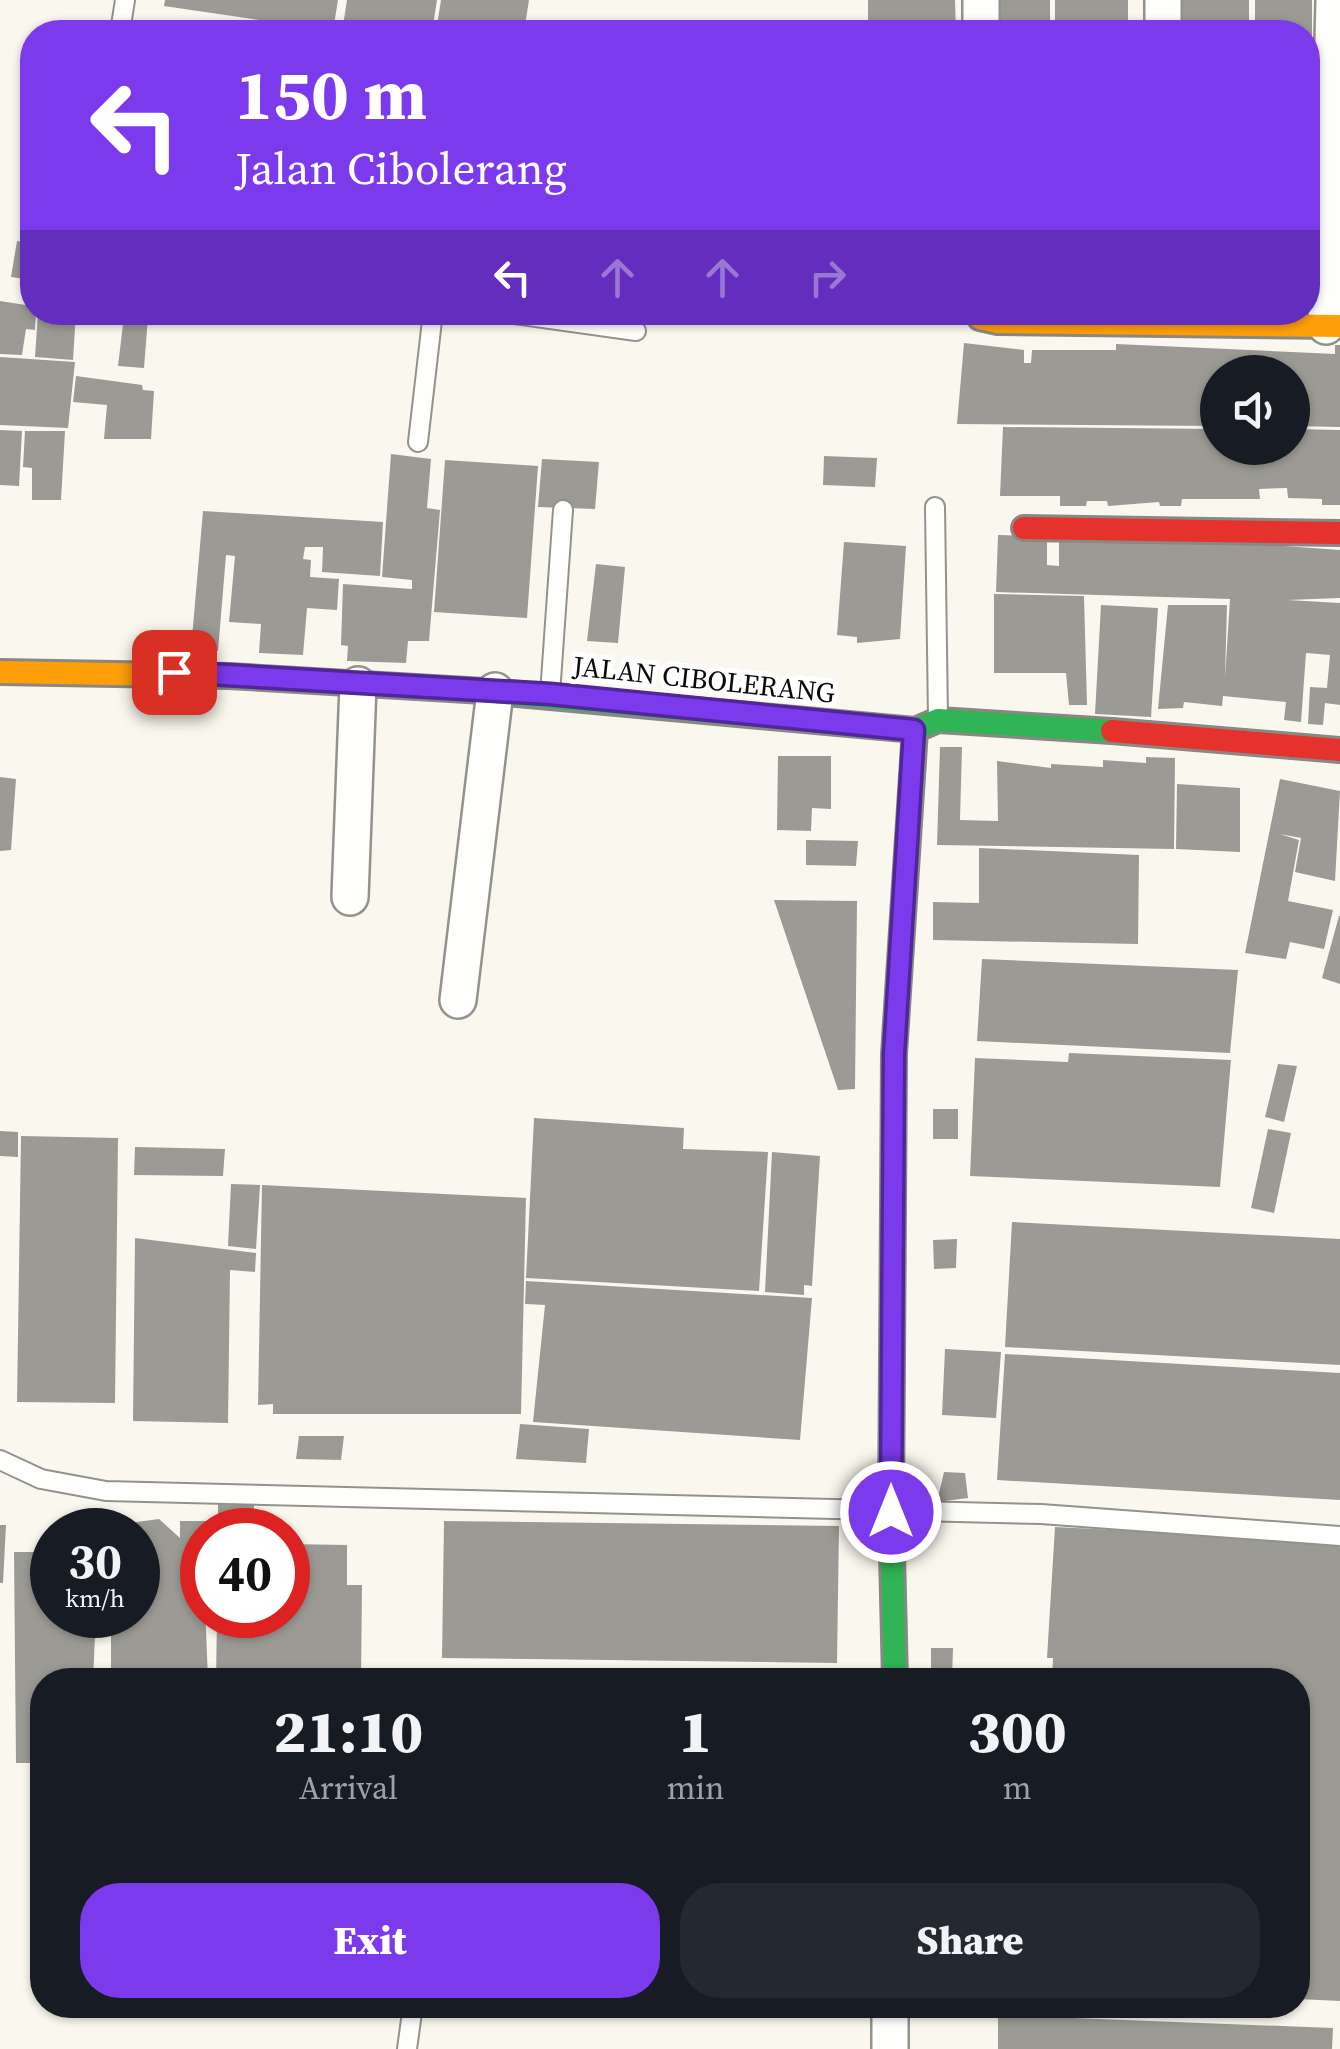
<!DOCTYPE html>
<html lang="en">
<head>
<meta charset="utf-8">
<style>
  :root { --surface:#171b24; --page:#242831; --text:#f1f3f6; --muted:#9ea1a6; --accent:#7c3aed }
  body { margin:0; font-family:"Source Serif 4",serif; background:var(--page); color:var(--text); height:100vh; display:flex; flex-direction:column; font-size:38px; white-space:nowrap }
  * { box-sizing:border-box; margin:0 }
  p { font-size:32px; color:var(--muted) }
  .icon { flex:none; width:55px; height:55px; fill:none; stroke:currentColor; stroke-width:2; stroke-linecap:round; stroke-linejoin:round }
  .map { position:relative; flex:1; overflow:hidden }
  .side { position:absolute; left:30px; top:1668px; width:1280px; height:350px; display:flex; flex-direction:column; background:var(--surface); border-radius:40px; box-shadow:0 2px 8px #0004 }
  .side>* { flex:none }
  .guide { position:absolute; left:20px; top:20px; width:1300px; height:305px; border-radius:40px; box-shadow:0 2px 8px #0004; background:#7c3aed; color:#fff; overflow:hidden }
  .buttons { position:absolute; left:1200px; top:355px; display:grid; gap:20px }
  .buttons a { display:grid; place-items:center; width:110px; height:110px; border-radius:50%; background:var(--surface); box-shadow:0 2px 8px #0004; font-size:50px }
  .speed { position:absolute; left:30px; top:1508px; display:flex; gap:20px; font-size:50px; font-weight:700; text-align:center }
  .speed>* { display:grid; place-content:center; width:130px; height:130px; border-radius:50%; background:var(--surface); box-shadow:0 2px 8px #0004; line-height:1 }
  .speed small { font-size:25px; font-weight:400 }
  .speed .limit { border:15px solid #d22; background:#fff; color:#111 }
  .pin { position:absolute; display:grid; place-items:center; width:85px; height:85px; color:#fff; margin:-42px; border-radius:20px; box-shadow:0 5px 15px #0006 }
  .me { position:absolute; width:110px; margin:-55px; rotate:0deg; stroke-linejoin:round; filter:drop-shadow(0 0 8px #0008) }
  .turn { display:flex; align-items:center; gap:35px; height:210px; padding:0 50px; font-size:45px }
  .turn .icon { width:130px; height:130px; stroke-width:2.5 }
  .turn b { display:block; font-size:70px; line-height:85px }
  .lanes { display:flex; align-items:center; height:95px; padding:0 50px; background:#0003; justify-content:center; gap:50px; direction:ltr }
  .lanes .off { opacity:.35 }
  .eta { display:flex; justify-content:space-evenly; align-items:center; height:170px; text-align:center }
  .eta b { font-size:60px; font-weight:800; line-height:70px }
  .cta { display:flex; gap:20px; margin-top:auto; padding:20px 50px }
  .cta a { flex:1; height:115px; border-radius:40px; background:var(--accent); color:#fff; font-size:40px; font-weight:800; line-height:115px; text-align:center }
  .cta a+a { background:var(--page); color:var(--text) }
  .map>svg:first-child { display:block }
  .building { fill:#9c9a94 }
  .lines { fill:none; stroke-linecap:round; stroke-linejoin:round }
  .lane-casing { stroke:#93928d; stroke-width:22 }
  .street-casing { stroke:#93928d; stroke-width:40 }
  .fast-casing { stroke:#898884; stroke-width:28 }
  .slow-casing { stroke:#898884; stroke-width:28 }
  .jam-casing { stroke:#898884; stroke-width:28 }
  .lane { stroke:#fefefc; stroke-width:18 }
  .street { stroke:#fefefc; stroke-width:35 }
  .fast { stroke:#30b455; stroke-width:22 }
  .slow { stroke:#ff9f0a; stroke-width:22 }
  .jam { stroke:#e5322d; stroke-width:22 }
  .route-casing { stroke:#51269a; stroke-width:25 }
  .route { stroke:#7c3aed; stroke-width:18 }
  .labels { text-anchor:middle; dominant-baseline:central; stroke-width:10; stroke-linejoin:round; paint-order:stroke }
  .street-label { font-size:28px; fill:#0b0b0b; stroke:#fff }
</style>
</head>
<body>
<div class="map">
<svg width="1340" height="2049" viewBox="0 0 1340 2049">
  <rect width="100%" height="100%" fill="#faf8ee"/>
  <path class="building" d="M165 0H338L333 31 164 6Z
    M347 0H437L432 32H342Z
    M441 0H529L524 32H436Z
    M868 0H955L956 32H868Z
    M993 0H1050V32H993Z
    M1055 0H1128V32H1055Z
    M1175 0H1249V32H1175Z
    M1255 0H1312V70H1320L1319 197 1308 198V32H1255Z
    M17 241 32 243V280L11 277Z
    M0 301 32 306 36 312 35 330 26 329 22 355 0 354Z
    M38 312H76L73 360 35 357Z
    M124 316 148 317 144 368 118 366Z
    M964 343 1024 350V363H1031L1032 350H1116V344L1335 354V345H1340V427L1292 426V372H1218V426L957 424Z
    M0 357 75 362 68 428 0 425Z
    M76 376 142 385 143 390 154 391 151 439H104L107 405 73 402Z
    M1003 427 1218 429V448H1292V429L1340 430V505H1322V499L1288 498 1287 488 1259 489 1260 499H1182L1181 506H1160L1159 502 1108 506 1107 501H1087L1086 506H1060V496H1000Z
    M0 430 22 431 19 486 0 485Z
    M25 431H65L61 500H32V468L23 467Z
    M391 454 431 459 427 508 440 510 429 641H408L406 663 347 661 348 646 341 645 343 584 412 589V580L382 577Z
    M824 456 877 458 875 487 823 485Z
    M542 459 599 462 595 509 538 507Z
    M445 460 538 466 527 618 434 612Z
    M203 511 383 522 380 576 322 572 323 547H305L303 559 311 560 310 577 339 579 337 610 307 608 303 655 259 653 261 624 229 622 235 556 226 555 218 651 191 649Z
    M1059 530 1340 550V598L1288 600 1340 603V705L1325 703 1323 725 1308 724 1310 687 1327 688 1330 655 1306 653 1301 722 1284 720 1286 702 1223 696 1222 706 1184 702 1183 708 1158 709 1168 605H1227L1225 678 1230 599 996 592 998 535 1047 536V565L1059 566Z
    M844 542 906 546 900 639 857 643V637L837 635Z
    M596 564 625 567 618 643 587 641Z
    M994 594 1084 596 1087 705H1069L1066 673H994Z
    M1101 605 1158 608 1151 717 1095 714Z
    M940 747H962L960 820 998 821 997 761 1051 768V764L1103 767V760L1146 763V757L1175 758 1174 849 937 845Z
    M778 756H831V809L812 808 811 831 777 830Z
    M0 777 16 779 11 850 0 851Z
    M1280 779 1340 791 1335 881 1295 872 1301 838 1280 834 1299 840 1288 901 1333 910 1324 949 1290 942 1286 959 1245 953Z
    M1177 784 1240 788V852L1176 849Z
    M806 840 858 841 856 866 806 865Z
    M979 848 1139 855 1138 944 933 940V902L979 903Z
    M774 900 857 901 855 1089 838 1090Z
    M1339 916H1340V984L1322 978Z
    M982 959 1238 970 1230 1053 977 1041Z
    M1069 1053 1231 1060 1220 1187 970 1176 975 1058 1068 1062Z
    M1278 1064 1297 1066 1284 1122 1265 1117Z
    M933 1109H958V1139H933Z
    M534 1118 684 1128 683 1149 768 1152 759 1291 526 1278Z
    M1268 1129 1291 1133 1274 1213 1251 1208Z
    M0 1131 18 1132V1157L0 1156Z
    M21 1136 118 1138 115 1403 17 1402Z
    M135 1147 225 1149 223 1176 134 1175Z
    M772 1152 820 1156 812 1286 804 1285V1295L765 1292Z
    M231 1184 260 1185 256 1249 228 1246Z
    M262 1185 526 1198 521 1414H273V1404L258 1405Z
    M1012 1222 1340 1239V1365L1005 1347Z
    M135 1238 256 1253 255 1272 230 1270 228 1423 133 1421Z
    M957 1239 956 1268 934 1269 933 1240Z
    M526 1281 812 1298 800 1440 533 1422 545 1305 525 1304Z
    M945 1349 1001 1352 996 1418 942 1415Z
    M1005 1354 1340 1373V1500L997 1480Z
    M520 1424 589 1429 586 1463 516 1459Z
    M299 1436H344L341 1460 296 1459Z
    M944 1472 965 1473 968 1498 937 1502Z
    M254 1502V1530H218V1503Z
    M112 1519 129 1523 159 1519 180 1538V1521H209V1530H202L208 1680H111V1615H138V1530H112Z
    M444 1521 839 1526 837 1663 442 1658Z
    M0 1525H6L3 1583H0Z
    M1055 1527 1340 1541V2001L1298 1999V1680H1052L1053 1658H1047Z
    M288 1544 347 1545V1585H362L361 1680H216L217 1615H288Z
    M14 1552H52V1615H96L93 1680H42V1763H16Z
    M931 1648H953L952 1680H931Z
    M998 2015 1333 2028 1332 2049H998Z"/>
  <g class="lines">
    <defs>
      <path id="lane" d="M120 32 125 0
        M499 312 636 331
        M418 442 433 312
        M935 507 938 719
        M550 694 563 510
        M0 1460 41 1479 106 1491 1041 1514 1340 1536
        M407 2049 413 2005"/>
      <path id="street" d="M1163 0V32
        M981 32V0
        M1326 326 1334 0
        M350 897 358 685
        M458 1000 495 691
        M890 2049V2005"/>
      <path id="fast" d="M484 691 915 730 938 720 1112 731
        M895 1680 891 1512 894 1054 915 730"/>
      <path id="slow" d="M978 312 980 318 998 322 1340 326
        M0 672 229 676 484 691"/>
      <path id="jam" d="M1024 528 1340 533
        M1112 731 1340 750"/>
    </defs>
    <use href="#lane" class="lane-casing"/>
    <use href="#street" class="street-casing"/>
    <use href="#fast" class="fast-casing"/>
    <use href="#slow" class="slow-casing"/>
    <use href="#jam" class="jam-casing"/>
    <use href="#lane" class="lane"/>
    <use href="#street" class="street"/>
    <use href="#fast" class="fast"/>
    <use href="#slow" class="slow"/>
    <use href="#jam" class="jam"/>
  </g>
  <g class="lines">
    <defs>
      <path id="route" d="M174 672 550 694 914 730 894 1054 891 1512"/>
    </defs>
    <use href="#route" class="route-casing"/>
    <use href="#route" class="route"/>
  </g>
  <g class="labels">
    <g class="street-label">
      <text transform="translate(704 679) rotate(6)">JALAN CIBOLERANG</text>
    </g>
  </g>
</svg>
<div class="buttons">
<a><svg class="icon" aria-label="sound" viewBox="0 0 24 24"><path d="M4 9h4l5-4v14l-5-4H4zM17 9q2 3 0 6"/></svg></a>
</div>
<div class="speed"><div>30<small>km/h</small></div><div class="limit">40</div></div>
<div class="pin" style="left:174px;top:672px;background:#d93025"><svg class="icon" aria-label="arrive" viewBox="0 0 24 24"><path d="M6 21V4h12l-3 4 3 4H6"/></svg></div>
<svg class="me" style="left:891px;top:1512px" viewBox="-20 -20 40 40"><circle r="17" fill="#7c3aed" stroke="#fff" stroke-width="3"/><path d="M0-11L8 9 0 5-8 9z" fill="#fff"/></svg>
<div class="guide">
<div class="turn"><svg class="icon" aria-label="left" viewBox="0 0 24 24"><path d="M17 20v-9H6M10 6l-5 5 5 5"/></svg><div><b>150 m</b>Jalan Cibolerang</div></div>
<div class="lanes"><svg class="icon" aria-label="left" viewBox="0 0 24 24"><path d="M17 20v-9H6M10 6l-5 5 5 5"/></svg><svg class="icon off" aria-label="ahead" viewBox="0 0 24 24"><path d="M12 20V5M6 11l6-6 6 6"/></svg><svg class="icon off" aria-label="ahead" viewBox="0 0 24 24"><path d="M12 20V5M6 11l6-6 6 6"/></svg><svg class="icon off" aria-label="right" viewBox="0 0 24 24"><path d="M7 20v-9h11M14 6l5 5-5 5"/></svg></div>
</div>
<section class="side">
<div class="eta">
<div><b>21:10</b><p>Arrival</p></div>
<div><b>1</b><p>min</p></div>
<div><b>300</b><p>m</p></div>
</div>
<div class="cta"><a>Exit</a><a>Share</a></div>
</section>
</div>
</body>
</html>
